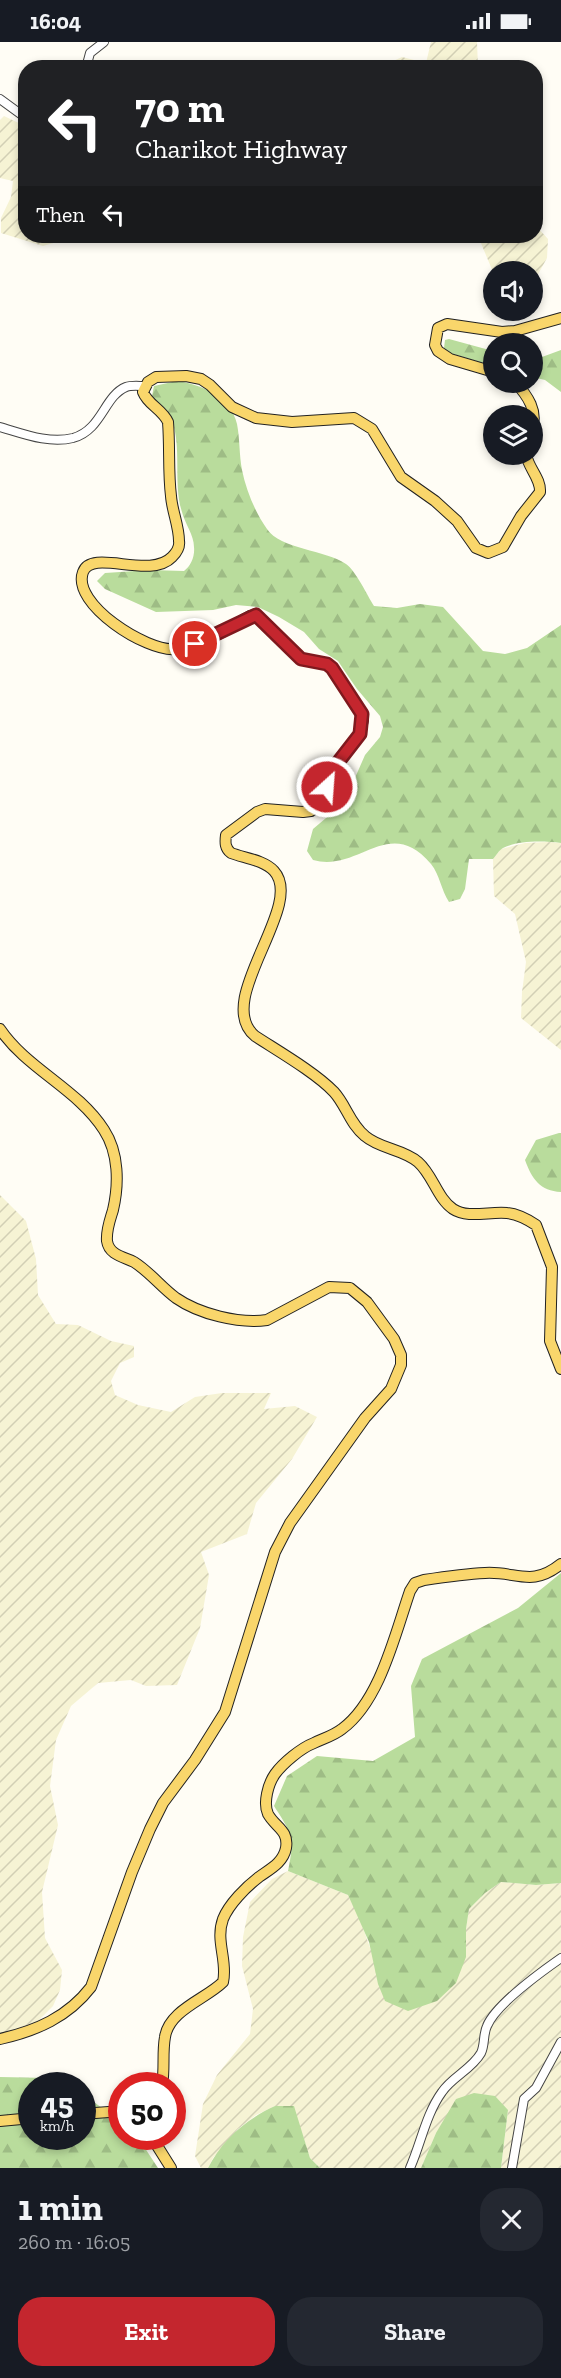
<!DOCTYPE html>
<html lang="en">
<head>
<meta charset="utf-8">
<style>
  :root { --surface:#171b24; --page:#242831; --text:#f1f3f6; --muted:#9ea1a6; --accent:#c4262e }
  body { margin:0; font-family:"Zilla Slab",serif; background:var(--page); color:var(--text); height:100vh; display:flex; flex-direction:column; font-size:22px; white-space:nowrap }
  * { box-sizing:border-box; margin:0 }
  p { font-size:20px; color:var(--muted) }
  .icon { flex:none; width:33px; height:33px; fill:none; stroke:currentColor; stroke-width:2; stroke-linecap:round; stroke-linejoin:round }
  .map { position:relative; height:2126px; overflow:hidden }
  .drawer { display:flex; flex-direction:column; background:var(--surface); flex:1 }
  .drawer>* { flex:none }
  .guide { position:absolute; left:18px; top:18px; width:525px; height:183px; border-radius:24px; box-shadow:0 3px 9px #0003; background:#202124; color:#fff; overflow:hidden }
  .tools { position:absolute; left:483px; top:219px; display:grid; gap:12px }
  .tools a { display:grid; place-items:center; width:60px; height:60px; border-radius:50%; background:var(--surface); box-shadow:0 3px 9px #0003; font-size:30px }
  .speed { position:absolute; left:18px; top:2030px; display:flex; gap:12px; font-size:30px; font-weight:700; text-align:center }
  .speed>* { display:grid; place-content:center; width:78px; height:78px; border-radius:50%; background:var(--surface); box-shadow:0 3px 9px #0003; line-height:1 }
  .speed small { font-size:15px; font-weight:400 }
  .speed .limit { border:9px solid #d22; background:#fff; color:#111 }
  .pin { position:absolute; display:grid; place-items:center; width:51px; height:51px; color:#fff; margin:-26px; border:3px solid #fff; border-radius:50%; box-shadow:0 2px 6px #0007 }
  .me { position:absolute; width:66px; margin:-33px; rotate:26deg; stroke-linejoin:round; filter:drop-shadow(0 0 4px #0008) }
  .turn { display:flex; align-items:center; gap:21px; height:126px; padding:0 18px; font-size:27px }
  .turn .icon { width:78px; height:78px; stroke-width:2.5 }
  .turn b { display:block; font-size:42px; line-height:51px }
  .then { display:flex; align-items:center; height:57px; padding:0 18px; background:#0003; gap:12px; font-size:22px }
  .round { display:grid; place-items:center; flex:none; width:63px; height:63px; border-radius:24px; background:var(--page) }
  .headline { display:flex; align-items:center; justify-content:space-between; height:102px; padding:0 18px }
  h1 { font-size:36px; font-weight:800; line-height:45px }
  .primary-button { display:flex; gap:12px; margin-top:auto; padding:12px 18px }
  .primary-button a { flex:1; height:69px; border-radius:24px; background:var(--accent); color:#fff; font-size:24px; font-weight:800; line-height:69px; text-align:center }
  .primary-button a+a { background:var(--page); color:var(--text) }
  .status { display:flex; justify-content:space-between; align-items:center; height:42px; padding:0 30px; background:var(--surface); direction:ltr }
  .status svg { height:16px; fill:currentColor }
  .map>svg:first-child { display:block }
  .farmland { fill:url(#farmland-furrows) }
  .forest { fill:url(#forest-firs) }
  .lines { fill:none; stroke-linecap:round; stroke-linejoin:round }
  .minor-casing { stroke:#444; stroke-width:10 }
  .major-casing { stroke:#222; stroke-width:12 }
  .minor { stroke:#fff; stroke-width:8 }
  .major { stroke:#f9d66b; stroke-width:10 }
  .route-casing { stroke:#7f191e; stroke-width:15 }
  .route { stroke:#c4262e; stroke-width:10 }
</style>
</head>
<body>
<div class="status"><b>16:04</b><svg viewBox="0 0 49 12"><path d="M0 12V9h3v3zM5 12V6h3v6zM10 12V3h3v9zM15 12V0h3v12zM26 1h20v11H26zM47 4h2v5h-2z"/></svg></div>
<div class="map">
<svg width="561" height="2126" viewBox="0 0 561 2126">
  <defs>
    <pattern id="farmland-furrows" width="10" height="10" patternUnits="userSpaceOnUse" patternTransform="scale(1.5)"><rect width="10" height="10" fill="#f6f3d4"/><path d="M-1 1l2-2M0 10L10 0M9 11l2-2" fill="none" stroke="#d2cfb5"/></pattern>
    <pattern id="forest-firs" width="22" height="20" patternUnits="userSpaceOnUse" patternTransform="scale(1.5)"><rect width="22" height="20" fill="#b9dc9c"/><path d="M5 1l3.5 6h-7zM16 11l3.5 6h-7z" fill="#9ebc85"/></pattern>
  </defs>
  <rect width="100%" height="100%" fill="#fffdf5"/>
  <path class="farmland" d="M431 0H477L478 25H380L402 15 426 21Z
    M4 74 25 84 26 194H69L63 198 43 204 1 191V176L11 155 13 139 0 136V78Z
    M536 178 538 186 548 197 547 216 536 236 533 239 532 230H493L478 194H536Z
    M548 800 561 801V1008L521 976 522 950 526 920 521 898 515 872 494 854 493 817 501 807 525 801Z
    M0 1153 26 1179 36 1217 38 1253 56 1282 78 1283 111 1299 134 1304V1315L120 1321 111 1339 115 1353 138 1363 171 1370 195 1355 222 1351H271L264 1367 295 1364 317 1375 292 1417 256 1461 247 1492 201 1510 209 1533 200 1586 177 1643 146 1644 131 1638 98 1641 71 1664 56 1698 50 1744 58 1783 42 1850 45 1896 62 1928 60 1948 53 1964 37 1980 0 1992Z
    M288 1829 348 1853 360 1877 375 1920 466 1915V1887L469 1867 485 1851 501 1840 536 1843 561 1841V2126H501L508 2068 436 2091 421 2126H320L310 2116 293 2064H275L256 2073 238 2087 213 2116 208 2126H201L195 2114 203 2062 217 2033 250 1992 253 1967 242 1924 243 1895 250 1860 272 1837Z"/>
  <path class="forest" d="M449 297 493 309V324L450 311 444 306 445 298Z
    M561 308V350L545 338 532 335 533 313 542 315Z
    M177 339C200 342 231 355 237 382 240 397 239 413 242 428 246 448 255 470 267 487 280 507 326 508 346 522 356 529 367 553 374 564L397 566 420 562 443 565 483 609 505 612 527 606 561 583V801C544 799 519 798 503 806 499 808 496 814 493 817H469L465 847 460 857 449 860C441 848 440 833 431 822 389 772 359 831 313 818L307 809 313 787 339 765 351 745 365 713 380 695 383 685 380 674 357 647 344 628 338 619 319 607 304 590 279 575 258 565 236 563 213 568 156 570 105 547 97 539 105 531 150 528 184 529C191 524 195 514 194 505 194 493 185 482 182 470 173 442 182 405 172 379 168 368 158 364 152 354L154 344Z
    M559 1091H561V1150C540 1149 532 1137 525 1118L536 1098Z
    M561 1531V1841L536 1843 501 1840 485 1851 469 1867 466 1887V1915L456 1941 437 1959 408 1969 385 1959 378 1942 369 1900 348 1853 288 1829C295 1795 292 1792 274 1764L287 1734 317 1714 373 1719 415 1695 411 1644 422 1617 518 1566Z
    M0 2035 49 2036 71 2043H32V2094H82L83 2052 121 2080 122 2094H137L158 2126H0Z
    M474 2051 495 2054 508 2068 501 2126H421L436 2091 456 2057Z
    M275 2064H294L310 2116 320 2126H208C222 2098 246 2077 275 2064Z"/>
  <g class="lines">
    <defs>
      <path id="minor" d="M86 26 90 11 104 0
        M0 57 26 76
        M0 385C24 392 49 402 73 396 102 388 104 354 126 345 131 343 139 344 144 344
        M410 2126C421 2101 426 2072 442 2050 452 2035 472 2027 481 2011 485 2003 483 1992 487 1984 496 1962 541 1930 561 1916
        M512 2126 524 2057 536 2046 561 2000"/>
      <path id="major" d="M494 330 450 317 438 309 435 303 438 286 447 282 502 290 515 289 561 276
        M515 340C528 354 538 369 532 387
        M526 412C528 426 541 436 540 450L521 474 503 505 488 511 476 506 457 479 435 459 401 435 372 387 354 376 292 380 256 376 232 365 210 343 201 337 186 334 156 335 148 340 143 350C148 363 162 367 168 380 170 405 168 430 171 454 172 469 179 484 179 499 180 505 177 510 172 515 150 538 92 506 83 530 71 562 147 610 175 607 202 605 228 586 250 574L256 573 301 617 327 622 332 626 357 664 363 678 360 691 339 719 318 764 311 769 303 770 265 767 257 770 226 793C225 801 225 806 231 811 244 816 264 818 274 829 306 864 212 958 255 994 278 1009 316 1031 334 1050 346 1063 350 1082 365 1094 380 1107 403 1107 418 1120 433 1133 437 1156 453 1167 468 1177 490 1169 507 1171 518 1172 527 1177 536 1183L552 1225 550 1299 561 1327
        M0 987C27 1027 78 1047 104 1088 119 1111 119 1142 113 1168 110 1178 106 1188 107 1199 109 1213 124 1215 134 1220 150 1230 161 1245 176 1256 199 1272 239 1282 267 1278L329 1245 350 1246 367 1260 394 1297 401 1313V1323L391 1347 365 1376 290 1481 275 1510 225 1670 195 1718 163 1761 150 1787 132 1830 91 1945C68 1975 36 1989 0 1997
        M162 2043C165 2027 162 2011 165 1995 169 1968 206 1957 223 1940 228 1919 215 1899 223 1877 229 1862 246 1845 259 1835 270 1827 283 1821 286 1806 289 1788 275 1785 268 1772 263 1761 268 1742 275 1732 283 1721 301 1706 314 1701 324 1696 333 1694 342 1687 380 1659 395 1592 410 1549L415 1541 424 1538C444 1535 464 1532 485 1531 517 1529 531 1546 561 1522
        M82 2072 122 2069
        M0 2079 32 2076
        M151 2094 171 2126"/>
    </defs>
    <use href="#minor" class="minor-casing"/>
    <use href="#major" class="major-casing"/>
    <use href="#minor" class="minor"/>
    <use href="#major" class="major"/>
  </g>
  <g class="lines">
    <defs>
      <path id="route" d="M195 602 256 573 301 617 327 622 332 626 362 672 360 692 339 719 327 745"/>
    </defs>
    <use href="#route" class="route-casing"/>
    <use href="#route" class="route"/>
  </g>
</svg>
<div class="tools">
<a><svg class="icon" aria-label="sound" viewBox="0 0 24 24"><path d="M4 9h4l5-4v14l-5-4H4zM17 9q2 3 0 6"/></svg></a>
<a><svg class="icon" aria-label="search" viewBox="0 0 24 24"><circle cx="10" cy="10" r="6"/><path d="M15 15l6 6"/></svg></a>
<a><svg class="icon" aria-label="layers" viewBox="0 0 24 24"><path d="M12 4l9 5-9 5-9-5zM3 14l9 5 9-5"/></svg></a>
</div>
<div class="speed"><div>45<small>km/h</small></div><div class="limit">50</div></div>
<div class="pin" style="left:195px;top:602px;background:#d93025"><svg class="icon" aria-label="arrive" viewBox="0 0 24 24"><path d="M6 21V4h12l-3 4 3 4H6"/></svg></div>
<svg class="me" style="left:327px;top:745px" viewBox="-20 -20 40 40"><circle r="17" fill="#c4262e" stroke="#fff" stroke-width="3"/><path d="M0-11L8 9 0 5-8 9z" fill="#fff"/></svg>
<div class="guide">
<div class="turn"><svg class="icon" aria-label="left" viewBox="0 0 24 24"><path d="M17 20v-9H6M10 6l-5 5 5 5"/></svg><div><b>70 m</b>Charikot Highway</div></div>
<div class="then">Then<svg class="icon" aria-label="left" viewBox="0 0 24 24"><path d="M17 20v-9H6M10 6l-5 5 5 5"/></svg></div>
</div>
</div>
<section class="drawer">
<div class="headline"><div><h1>1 min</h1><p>260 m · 16:05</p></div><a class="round"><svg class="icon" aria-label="close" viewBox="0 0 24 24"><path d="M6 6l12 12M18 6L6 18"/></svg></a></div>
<div class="primary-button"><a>Exit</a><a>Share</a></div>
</section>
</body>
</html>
